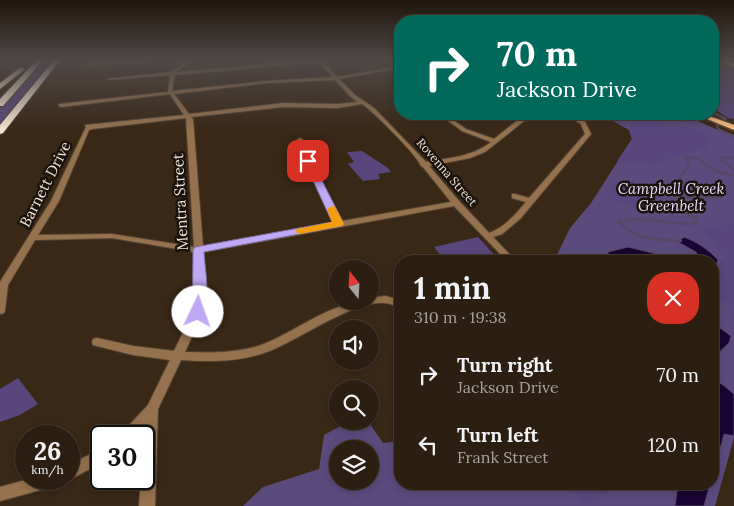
<!DOCTYPE html>
<html lang="en">
<head>
<meta charset="utf-8">
<style>
  :root { --surface:#2c1e10; --page:#382b1e; --text:#f1f3f6; --muted:#a6a29f; --line:#483c30 }
  body { margin:0; font-family:Lora,serif; background:var(--page); color:var(--text); height:100vh; display:flex; flex-direction:column; font-size:19px; white-space:nowrap }
  * { box-sizing:border-box; margin:0 }
  p { font-size:16px; color:var(--muted) }
  .icon { flex:none; width:28px; height:28px; fill:none; stroke:currentColor; stroke-width:2; stroke-linecap:round; stroke-linejoin:round }
  .map { position:relative; flex:1; overflow:hidden }
  .panel { position:absolute; left:394px; top:255px; width:325px; height:235px; display:flex; flex-direction:column; background:var(--surface); border-radius:20px; box-shadow:0 2px 8px #0003,0 0 0 1px var(--line) }
  .panel>* { flex:none }
  .guide { position:absolute; left:394px; top:15px; width:325px; height:105px; border-radius:20px; box-shadow:0 2px 8px #0003,0 0 0 1px var(--line); background:#00695c; color:#fff; overflow:hidden }
  .needle { width:32px; rotate:342deg }
  .fabs { position:absolute; left:329px; top:260px; display:grid; gap:10px }
  .fabs a { display:grid; place-items:center; width:50px; height:50px; border-radius:50%; background:var(--surface); box-shadow:0 2px 8px #0003,0 0 0 1px var(--line); font-size:25px }
  .speed { position:absolute; left:15px; top:425px; display:flex; gap:10px; font-size:25px; font-weight:700; text-align:center }
  .speed>* { display:grid; place-content:center; width:65px; height:65px; border-radius:50%; background:var(--surface); box-shadow:0 2px 8px #0003,0 0 0 1px var(--line); line-height:1 }
  .speed small { font-size:12px; font-weight:400 }
  .speed .limit { border:2px solid #111; border-radius:8px; background:#fff; color:#111 }
  .pin { position:absolute; display:grid; place-items:center; width:42px; height:42px; color:#fff; margin:-21px; border-radius:10px; box-shadow:0 2px 8px #0006 }
  .me { position:absolute; width:55px; margin:-28px; rotate:3deg; stroke-linejoin:round; filter:drop-shadow(0 0 4px #0008) }
  .turn { display:flex; align-items:center; gap:18px; height:105px; padding:0 20px; font-size:22px }
  .turn .icon { width:65px; height:65px; stroke-width:2.5 }
  .turn b { display:block; font-size:35px; line-height:42px }
  .round { display:grid; place-items:center; flex:none; width:52px; height:52px; border-radius:20px; background:var(--page) }
  .overview { display:flex; align-items:center; justify-content:space-between; height:85px; padding:0 20px }
  h1 { font-size:30px; font-weight:800; line-height:38px }
  ul { padding:0; list-style:none }
  li { display:flex; align-items:center; gap:15px; height:70px; padding:0 20px }
  li div { flex:1 }
  li b { display:block; font-size:19px }
  li em { font-style:normal }
  .map>svg:first-child { display:block }
  .green { fill:#5b4b7d; fill-rule:evenodd }
  .forest { fill:#58467d }
  .water { fill:#190434; stroke:#594765 }
  .lines { fill:none; stroke-linecap:round; stroke-linejoin:round }
  .stream-far1 { stroke:#594765; stroke-width:2 }
  .stream { stroke:#594765; stroke-width:2.5 }
  .minor-casing { stroke:#574635; stroke-width:2 }
  .major-casing { stroke:#574635; stroke-width:3 }
  .highway-casing { stroke:#574635; stroke-width:2 }
  .minor { fill:#95724e; fill-rule:evenodd }
  .major { fill:#f5ba80; fill-rule:evenodd }
  .highway { fill:#f5e3d2; fill-rule:evenodd }
  .route { fill:#bfa9f4; stroke:#7c6e9f }
  .slow { fill:#f59e0b }
  .labels { text-anchor:middle; dominant-baseline:central; stroke-width:5; stroke-linejoin:round; paint-order:stroke }
  .far-street-label { font-size:12px; fill:#eee3d7; stroke:#1b130b }
  .street-label { font-size:15px; fill:#eee3d7; stroke:#1b130b }
  .park-label { font-size:15px; font-style:italic; fill:#e5ddff; stroke:#1b130b }
</style>
</head>
<body>
<div class="map">
<svg width="734" height="506" viewBox="0 0 734 506">
  <rect width="100%" height="100%" fill="#3a2816"/>
  <path class="green" d="M43 60H53L0 126V108Z
    M600 114H640L632 125 643 114H682L734 137V438L715 506H243L263 487 319 469 324 435 350 421H368L383 443 400 441V484H712V261H554L570 228 591 203 632 139 629 130ZM338 449H370V481H338Z"/>
  <path class="forest" d="M713 60 734 67V119L728 118 713 108V99L716 98 713 92Z
    M640 114H658L659 116 677 117 687 122 665 120V125L672 127H688L706 136 708 147 659 163 617 161 632 139 629 130Z
    M362 151 388 168 391 172 378 174 380 179 363 181 348 164 354 162 347 152Z
    M616 182H634L658 195 634 207 606 196Z
    M734 223V324L728 304 713 294V274L724 258 711 238 700 229Z
    M478 237 500 261H445L434 247Z
    M18 378 38 404 20 415 0 422V389Z
    M567 484H624L585 504Z"/>
  <path class="water" d="M684 237C697 242 708 249 718 260L713 274 712 261H700L696 252 678 242Z
    M628 247 673 258 699 261H659L646 256 631 255 621 257 620 261H608V252Z
    M712 322 731 336 729 343 713 358Z
    M713 379 723 385 734 394V436L724 434 713 476V419C720 413 720 408 719 399H713Z
    M678 484H710L704 506H675Z"/>
  <g class="lines">
    <path class="stream-far1" d="M712 112 726 119 717 125 718 129 734 136
      M734 158 723 157 720 159 734 170
      M684 172 689 165 685 157 699 159 715 171 720 172"/>
    <path class="stream" d="M715 171 734 175
      M681 241C658 240 636 240 619 222 646 214 670 227 697 223L696 218 673 207 670 202 675 197 721 198V195L682 183 678 180 685 171"/>
    <defs>
      <path id="minor" d="M140 60H153L88 66 86 65Z
        M188 60H192L176 72 321 60 337 77 400 66V68L339 79 355 95 374 108 426 162C449 158 472 157 491 142L462 131 439 114H444L466 129 494 139 518 120 503 114C510 114 516 118 523 118 532 119 542 114 551 114V115L524 121 485 152 470 158 429 166 459 201 489 233C504 228 516 214 526 202L512 198V194H515L529 198 585 134 581 124 565 114H570L585 122 591 134 520 219 502 234 493 237 516 261H507L454 206 203 252 205 299 203 312 185 352C211 353 240 353 264 344 299 330 332 301 370 301V298L385 296 400 300V308C395 306 390 303 385 303 355 300 301 338 272 350 243 362 211 362 181 360L158 409 155 506H139L141 479H144L145 427 136 436H121L123 432 148 405 170 360 133 355 93 345 92 342 93 339 97 338 133 346 174 351 193 312 195 299V252L112 238 35 240 8 285 5 310 4 313 0 314V282L51 201 86 127 85 125 184 115 170 94 61 107 59 106V104L168 92 170 75 109 80 107 79 171 72ZM319 62 333 77 267 81 172 91 175 75ZM335 80 351 97 358 102 337 104 283 103 189 114 174 94 267 83ZM362 104C374 112 417 155 421 166L423 167 451 202 342 221 304 147 303 140 300 138 297 140 298 147 334 223 203 247 193 119 191 117 283 107 337 108ZM186 118 194 247 112 234 38 235 59 201 89 130 92 129Z
        M101 449V463L69 480 66 479H69V465Z
        M29 479H62L60 484 55 486 0 501V487Z"/>
      <path id="major" d="M714 60H721L734 63V67Z
        M695 114H703L734 125V130Z"/>
      <path id="highway" d="M37 60H43L3 106H0V99Z
        M54 60H60L3 133 0 134V125Z
        M20 68 25 69 0 89V83Z"/>
    </defs>
    <use href="#minor" class="minor-casing"/>
    <use href="#major" class="major-casing"/>
    <use href="#highway" class="highway-casing"/>
    <use href="#minor" class="minor"/>
    <use href="#major" class="major"/>
    <use href="#highway" class="highway"/>
  </g>
  <linearGradient id="sky" x2="0" y2="1"><stop stop-color="#20160c"/><stop offset="0.46" stop-color="#4f4847"/><stop offset="1" stop-color="#4f4847" stop-opacity="0"/></linearGradient>
  <rect width="734" height="131" fill="url(#sky)"/>
  <path class="route" d="M305 159 312 161 344 224 342 226 204 252C205 269 211 302 203 316H194C192 312 193 259 193 250L195 247 332 222 304 161Z"/>
  <path class="slow" d="M332 206 335 207 344 224 342 226 300 234 297 233 295 231 297 229 332 222 327 209Z"/>
  <g class="labels">
    <g class="far-street-label">
      <text transform="translate(447 172) rotate(49)">Rovenna Street</text>
    </g>
    <g class="street-label">
      <text transform="translate(45 184) rotate(-63)">Barnett Drive</text>
      <text transform="translate(180 202) rotate(-93)">Mentra Street</text>
    </g>
    <g class="park-label">
      <text x="671" y="188">Campbell Creek<tspan x="671" dy="17">Greenbelt</tspan></text>
    </g>
  </g>
</svg>
<div class="fabs">
<a><svg class="needle" viewBox="-14 -14 28 28"><path d="M0-13l5 13h-10z" fill="#e53935"/><path d="M0 13l5-13h-10z" fill="#a6a29f"/></svg></a>
<a><svg class="icon" aria-label="sound" viewBox="0 0 24 24"><path d="M4 9h4l5-4v14l-5-4H4zM17 9q2 3 0 6"/></svg></a>
<a><svg class="icon" aria-label="search" viewBox="0 0 24 24"><circle cx="10" cy="10" r="6"/><path d="M15 15l6 6"/></svg></a>
<a><svg class="icon" aria-label="layers" viewBox="0 0 24 24"><path d="M12 4l9 5-9 5-9-5zM3 14l9 5 9-5"/></svg></a>
</div>
<div class="speed"><div>26<small>km/h</small></div><div class="limit">30</div></div>
<div class="pin" style="left:308px;top:161px;background:#d93025"><svg class="icon" aria-label="arrive" viewBox="0 0 24 24"><path d="M6 21V4h12l-3 4 3 4H6"/></svg></div>
<svg class="me" style="left:198px;top:312px" viewBox="-20 -20 40 40"><circle r="19" fill="#fff"/><path d="M0-13L10 11 0 6-10 11z" fill="#bfa9f4"/></svg>
<div class="guide">
<div class="turn"><svg class="icon" aria-label="right" viewBox="0 0 24 24"><path d="M7 20v-9h11M14 6l5 5-5 5"/></svg><div><b>70 m</b>Jackson Drive</div></div>
</div>
<section class="panel">
<div class="overview"><div><h1>1 min</h1><p>310 m · 19:38</p></div><a class="round" style="background:#d93025;color:#fff"><svg class="icon" aria-label="close" viewBox="0 0 24 24"><path d="M6 6l12 12M18 6L6 18"/></svg></a></div>
<ul>
<li><svg class="icon" aria-label="right" viewBox="0 0 24 24"><path d="M7 20v-9h11M14 6l5 5-5 5"/></svg><div><b>Turn right</b><p>Jackson Drive</p></div><em>70 m</em></li>
<li><svg class="icon" aria-label="left" viewBox="0 0 24 24"><path d="M17 20v-9H6M10 6l-5 5 5 5"/></svg><div><b>Turn left</b><p>Frank Street</p></div><em>120 m</em></li>
</ul>
</section>
</div>
</body>
</html>
